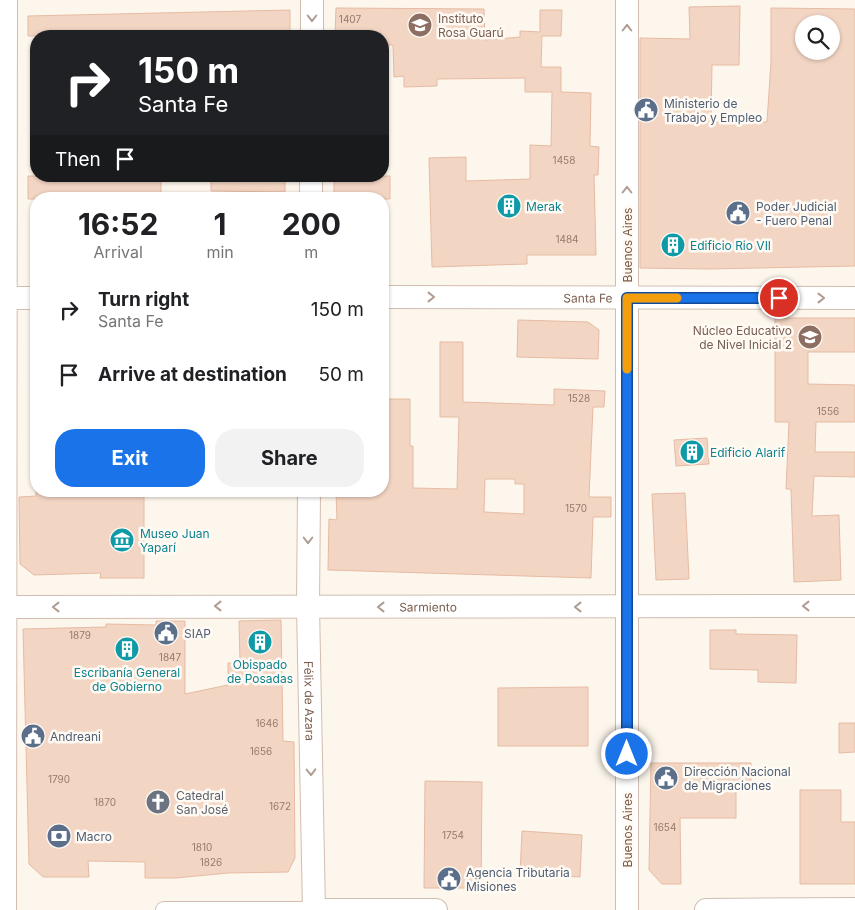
<!DOCTYPE html>
<html lang="en">
<head>
<meta charset="utf-8">
<style>
  :root { --surface:#fff; --page:#f2f2f2; --text:#202124; --muted:#757577; --accent:#1a73e8 }
  body { margin:0; font-family:Inter,sans-serif; background:var(--page); color:var(--text); height:100vh; display:flex; flex-direction:column; font-size:19px; white-space:nowrap }
  * { box-sizing:border-box; margin:0 }
  p { font-size:16px; color:var(--muted) }
  .icon { flex:none; width:28px; height:28px; fill:none; stroke:currentColor; stroke-width:2; stroke-linecap:round; stroke-linejoin:round }
  .map { position:relative; flex:1; overflow:hidden }
  .side { position:absolute; left:30px; top:192px; width:359px; height:305px; display:flex; flex-direction:column; background:var(--surface); border-radius:20px; box-shadow:0 1px 4px #0004 }
  .side>* { flex:none }
  .banner { position:absolute; left:30px; top:30px; width:359px; height:152px; border-radius:20px; box-shadow:0 1px 4px #0004; background:#202124; color:#fff; overflow:hidden }
  .fabs { position:absolute; left:795px; top:15px; display:grid; gap:10px }
  .fabs a { display:grid; place-items:center; width:45px; height:45px; border-radius:50%; background:var(--surface); box-shadow:0 1px 4px #0004; font-size:25px }
  .pin { position:absolute; display:grid; place-items:center; width:42px; height:42px; color:#fff; margin:-21px; border:2px solid #fff; border-radius:50%; box-shadow:0 1px 5px #0007 }
  .me { position:absolute; width:55px; margin:-28px; rotate:0deg; stroke-linejoin:round; filter:drop-shadow(0 0 4px #0008) }
  .turn { display:flex; align-items:center; gap:18px; height:105px; padding:0 25px; font-size:22px }
  .turn .icon { width:65px; height:65px; stroke-width:2.5 }
  .turn b { display:block; font-size:35px; line-height:42px }
  .then { display:flex; align-items:center; height:48px; padding:0 25px; background:#0003; gap:10px; font-size:19px }
  .eta { display:flex; justify-content:space-evenly; align-items:center; height:85px; text-align:center }
  .eta b { font-size:30px; font-weight:700; line-height:35px }
  .action { display:flex; gap:10px; margin-top:auto; padding:10px 25px }
  .action a { flex:1; height:58px; border-radius:20px; background:var(--accent); color:#fff; font-size:20px; font-weight:700; line-height:58px; text-align:center }
  .action a+a { background:var(--page); color:var(--text) }
  ul { padding:0; list-style:none }
  li { display:flex; align-items:center; gap:15px; height:65px; padding:0 25px }
  li div { flex:1 }
  li b { display:block; font-size:19px }
  li em { font-style:normal }
  .map>svg:first-child { display:block }
  .building { fill:#f3d5c3; stroke:#e6bba3; fill-rule:evenodd }
  .lines { fill:none; stroke-linecap:round; stroke-linejoin:round }
  .pedestrian-casing { stroke:#d1beb0; stroke-width:18 }
  .minor-casing { stroke:#d1beb0; stroke-width:24 }
  .pedestrian { stroke:#fff; stroke-width:16 }
  .minor { stroke:#fff; stroke-width:22 }
  .oneway { stroke:#af9d94 }
  .route-casing { stroke:#114b97; stroke-width:12 }
  .route { stroke:#1a73e8; stroke-width:9 }
  .slow { stroke:#f59e0b; stroke-width:9 }
  .labels { text-anchor:middle; dominant-baseline:central; stroke-width:5; stroke-linejoin:round; paint-order:stroke }
  .number-label { font-size:10px; fill:#987a6a }
  .education-label { font-size:12px; fill:#785e54; stroke:#fffaf3; text-anchor:start }
  .service-label { font-size:12px; fill:#4e5e75; stroke:#fffaf3; text-anchor:start }
  .culture-label { font-size:12px; fill:#0d838f; stroke:#fffaf3; text-anchor:start }
  .street-label { font-size:12px; fill:#7a5c4d; stroke:#fffaf3 }
  .worship-label { font-size:12px; fill:#5b616d; stroke:#fffaf3; text-anchor:start }
</style>
</head>
<body>
<div class="map">
<svg width="855" height="910" viewBox="0 0 855 910">
  <rect width="100%" height="100%" fill="#fdf6ec"/>
  <path class="building" d="M740 6 739 65H712L711 122H767L771 62V8L855 9V266L709 269 640 268V38L690 39 689 7ZM804 24H831V51H804Z
    M336 8 484 9 485 40 520 37V31L540 32V10H562L561 36H542L541 67H561V92L591 93 590 146 599 147 598 175H594L596 255H527V264L432 267 429 158 466 157V181L530 179V145L551 146 552 92H525V78L437 79V86L404 87V76L394 77 393 45H382V36H335Z
    M290 10V36H28V16Z
    M28 176H161V199H28Z
    M211 176H285V192L211 191Z
    M334 176H390V199H334Z
    M775 318H855V352H808V384L855 385V422H816L815 452H855V477L814 476 812 516 839 515 841 580 794 582 791 489H786L789 422H775Z
    M518 320 588 322 599 330 598 359 517 357Z
    M440 342H463V402L554 405V389L605 391 604 407H593L589 497H611V517H593L591 578 328 570 329 519 337 520 336 491H382V399H410V446H413V488L457 489 459 417H440ZM485 479H515V484H524V514L484 512Z
    M707 438 709 464 676 466 674 440Z
    M36 491H144V578H100L101 573 34 575 20 564 19 497 36 496Z
    M685 493 689 579 656 580 652 494Z
    M281 620 283 741 294 742 295 858 288 872 228 873 176 878H145V862L88 861 89 877H43L29 864 23 629 106 627V624L156 625V621H185V694L228 685V663H240L239 621Z
    M710 630H736V634L797 635 796 683 758 682V670L710 669Z
    M588 687V746H498V688Z
    M839 723H855V752L839 753Z
    M651 763H751V790L736 791V818H680L681 884H662L649 870Z
    M425 781 482 782 481 888H424Z
    M800 790H841V822H855V884H800Z
    M522 831 582 835 580 877 520 874Z"/>
  <g class="lines">
    <defs>
      <path id="pedestrian" d="M164 910H314"/>
      <g id="minor">
        <path d="M627 0V910"/>
        <path d="M312 36V0"/>
        <path d="M311 199V176"/>
        <path id="s1" d="M382 297 855 298"/>
        <path d="M0 298H36"/>
        <path id="s2" d="M309 491 308 606 314 910H436"/>
        <path id="s3" d="M0 607 855 606"/>
        <path d="M5 910 6 0"/>
        <path d="M706 910 855 909"/>
      </g>
    </defs>
    <use href="#pedestrian" class="pedestrian-casing"/>
    <use href="#minor" class="minor-casing"/>
    <use href="#pedestrian" class="pedestrian"/>
    <use href="#minor" class="minor"/>
  </g>
  <defs><path id="oneway-chevron" d="M-2-3.5L2.5 0L-2 3.5" fill="none" stroke-width="1.6" stroke-linecap="round" stroke-linejoin="round" transform="scale(1.25)"/></defs>
  <g class="oneway">
    <use href="#oneway-chevron" transform="translate(312 18) rotate(90)"/>
    <use href="#oneway-chevron" transform="translate(627 28) rotate(-90)"/>
    <use href="#oneway-chevron" transform="translate(627 190) rotate(-90)"/>
    <use href="#oneway-chevron" transform="translate(431 297)"/>
    <use href="#oneway-chevron" transform="translate(821 298)"/>
    <use href="#oneway-chevron" transform="translate(308 540) rotate(90)"/>
    <use href="#oneway-chevron" transform="translate(218 606) rotate(180)"/>
    <use href="#oneway-chevron" transform="translate(806 606) rotate(180)"/>
    <use href="#oneway-chevron" transform="translate(56 607) rotate(180)"/>
    <use href="#oneway-chevron" transform="translate(381 607) rotate(180)"/>
    <use href="#oneway-chevron" transform="translate(578 607) rotate(180)"/>
    <use href="#oneway-chevron" transform="translate(311 772) rotate(89)"/>
  </g>
  <g class="lines">
    <defs>
      <path id="route" d="M627 754V298H779"/>
    </defs>
    <use href="#route" class="route-casing"/>
    <use href="#route" class="route"/>
    <path class="slow" d="M627 369V298H677"/>
  </g>
  <defs>
    <symbol id="school-disc" viewBox="-11 -11 22 22"><circle r="9.5" fill="#8d6e63" stroke="#fffaf3"/><path d="M0-5L7-2L0 1L-7-2ZM-4 1L0 2.5L4 1V4Q0 6-4 4Z" fill="#fff"/></symbol>
    <symbol id="civic-disc" viewBox="-11 -11 22 22"><circle r="9.5" fill="#5c6f8a" stroke="#fffaf3"/><path d="M-.6-6.5H3V-4.5H.6V-3L4-1V1h2V6H-6V1h2V-1L-.6-3ZM-1.2 2.5V6h2.4V2.5Z" fill="#fff"/></symbol>
    <symbol id="building-disc" viewBox="-11 -11 22 22"><circle r="9.5" fill="#0f9aa8" stroke="#fffaf3"/><path d="M-4-6H4V6H1V3H-1V6H-4ZM-2.5-4.3h1.7v1.8h-1.7ZM.8-4.3h1.7v1.8H.8ZM-2.5-1h1.7V.8h-1.7ZM.8-1h1.7V.8H.8Z" fill="#fff"/></symbol>
    <symbol id="museum-disc" viewBox="-11 -11 22 22"><circle r="9.5" fill="#0f9aa8" stroke="#fffaf3"/><path d="M0-6L6-3V-2H-6V-3ZM-5-1h2V3h-2ZM-1-1h2V3h-2ZM3-1h2V3H3ZM-6 4H6V6H-6Z" fill="#fff"/></symbol>
    <symbol id="church-disc" viewBox="-11 -11 22 22"><circle r="9.5" fill="#6b7280" stroke="#fffaf3"/><path d="M-1.2-6h2.4v3.5h3.3v2.4h-3.3V6h-2.4V-.1h-3.3v-2.4h3.3Z" fill="#fff"/></symbol>
    <symbol id="bank-disc" viewBox="-11 -11 22 22"><circle r="9.5" fill="#5c6f8a" stroke="#fffaf3"/><path d="M-6-4H6V4H-6ZM0-2.3a2.3 2.3 0 1 0 0 4.6a2.3 2.3 0 1 0 0-4.6Z" fill="#fff"/></symbol>
  </defs>
  <g fill-rule="evenodd">
    <use href="#school-disc" x="406" y="11" width="28" height="28"/>
    <use href="#civic-disc" x="632" y="96" width="28" height="28"/>
    <use href="#building-disc" x="495" y="192" width="28" height="28"/>
    <use href="#civic-disc" x="724" y="199" width="28" height="28"/>
    <use href="#building-disc" x="659" y="231" width="28" height="28"/>
    <use href="#school-disc" x="796" y="323" width="28" height="28"/>
    <use href="#building-disc" x="678" y="438" width="28" height="28"/>
    <use href="#museum-disc" x="108" y="526" width="28" height="28"/>
    <use href="#civic-disc" x="152" y="619" width="28" height="28"/>
    <use href="#building-disc" x="246" y="628" width="28" height="28"/>
    <use href="#building-disc" x="113" y="635" width="28" height="28"/>
    <use href="#civic-disc" x="19" y="722" width="28" height="28"/>
    <use href="#civic-disc" x="652" y="764" width="28" height="28"/>
    <use href="#church-disc" x="144" y="788" width="28" height="28"/>
    <use href="#bank-disc" x="45" y="822" width="28" height="28"/>
    <use href="#civic-disc" x="435" y="865" width="28" height="28"/>
  </g>
  <g class="labels">
    <g class="number-label">
      <text x="350" y="19">1407</text>
      <text x="564" y="160">1458</text>
      <text x="567" y="239">1484</text>
      <text x="579" y="398">1528</text>
      <text x="828" y="411">1556</text>
      <text x="576" y="508">1570</text>
      <text x="80" y="635">1879</text>
      <text x="170" y="657">1847</text>
      <text x="267" y="723">1646</text>
      <text x="261" y="751">1656</text>
      <text x="59" y="779">1790</text>
      <text x="105" y="802">1870</text>
      <text x="280" y="806">1672</text>
      <text x="665" y="827">1654</text>
      <text x="453" y="835">1754</text>
      <text x="202" y="847">1810</text>
      <text x="211" y="862">1826</text>
    </g>
    <g class="education-label">
      <text x="438" y="18">Instituto<tspan x="438" dy="14">Rosa Guarú</tspan></text>
      <text x="792" y="330" text-anchor="end">Núcleo Educativo<tspan x="792" dy="14">de Nivel Inicial 2</tspan></text>
    </g>
    <g class="service-label">
      <text x="664" y="103">Ministerio de<tspan x="664" dy="14">Trabajo y Empleo</tspan></text>
      <text x="756" y="206">Poder Judicial<tspan x="756" dy="14">- Fuero Penal</tspan></text>
      <text x="184" y="633">SIAP</text>
      <text x="50" y="736">Andreani</text>
      <text x="684" y="771">Dirección Nacional<tspan x="684" dy="14">de Migraciones</tspan></text>
      <text x="76" y="836">Macro</text>
      <text x="466" y="872">Agencia Tributaria<tspan x="466" dy="14">Misiones</tspan></text>
    </g>
    <g class="culture-label">
      <text x="526" y="206">Merak</text>
      <text x="690" y="245">Edificio Rio VII</text>
      <text x="710" y="452">Edificio Alarif</text>
      <text x="140" y="533">Museo Juan<tspan x="140" dy="14">Yaparí</tspan></text>
      <text x="260" y="664" text-anchor="middle">Obispado<tspan x="260" dy="14">de Posadas</tspan></text>
      <text x="127" y="672" text-anchor="middle">Escribanía General<tspan x="127" dy="14">de Gobierno</tspan></text>
    </g>
    <g class="street-label">
      <text transform="translate(627 245) rotate(-90)">Buenos Aires</text>
      <text stroke="none"><textPath href="#s1" startOffset="206">Santa Fe</textPath></text>
      <text stroke="none"><textPath href="#s3" startOffset="428">Sarmiento</textPath></text>
      <text stroke="none"><textPath href="#s2" startOffset="210">Félix de Azara</textPath></text>
      <text transform="translate(627 830) rotate(-90)">Buenos Aires</text>
    </g>
    <g class="worship-label">
      <text x="176" y="795">Catedral<tspan x="176" dy="14">San José</tspan></text>
    </g>
  </g>
</svg>
<div class="fabs">
<a><svg class="icon" aria-label="search" viewBox="0 0 24 24"><circle cx="10" cy="10" r="6"/><path d="M15 15l6 6"/></svg></a>
</div>
<div class="pin" style="left:779px;top:298px;background:#d93025"><svg class="icon" aria-label="arrive" viewBox="0 0 24 24"><path d="M6 21V4h12l-3 4 3 4H6"/></svg></div>
<svg class="me" style="left:627px;top:754px" viewBox="-20 -20 40 40"><circle r="17" fill="#1a73e8" stroke="#fff" stroke-width="3"/><path d="M0-11L8 9 0 5-8 9z" fill="#fff"/></svg>
<div class="banner">
<div class="turn"><svg class="icon" aria-label="right" viewBox="0 0 24 24"><path d="M7 20v-9h11M14 6l5 5-5 5"/></svg><div><b>150 m</b>Santa Fe</div></div>
<div class="then">Then<svg class="icon" aria-label="arrive" viewBox="0 0 24 24"><path d="M6 21V4h12l-3 4 3 4H6"/></svg></div>
</div>
<section class="side">
<div class="eta">
<div><b>16:52</b><p>Arrival</p></div>
<div><b>1</b><p>min</p></div>
<div><b>200</b><p>m</p></div>
</div>
<ul>
<li><svg class="icon" aria-label="right" viewBox="0 0 24 24"><path d="M7 20v-9h11M14 6l5 5-5 5"/></svg><div><b>Turn right</b><p>Santa Fe</p></div><em>150 m</em></li>
<li><svg class="icon" aria-label="arrive" viewBox="0 0 24 24"><path d="M6 21V4h12l-3 4 3 4H6"/></svg><div><b>Arrive at destination</b></div><em>50 m</em></li>
</ul>
<div class="action"><a>Exit</a><a>Share</a></div>
</section>
</div>
</body>
</html>
